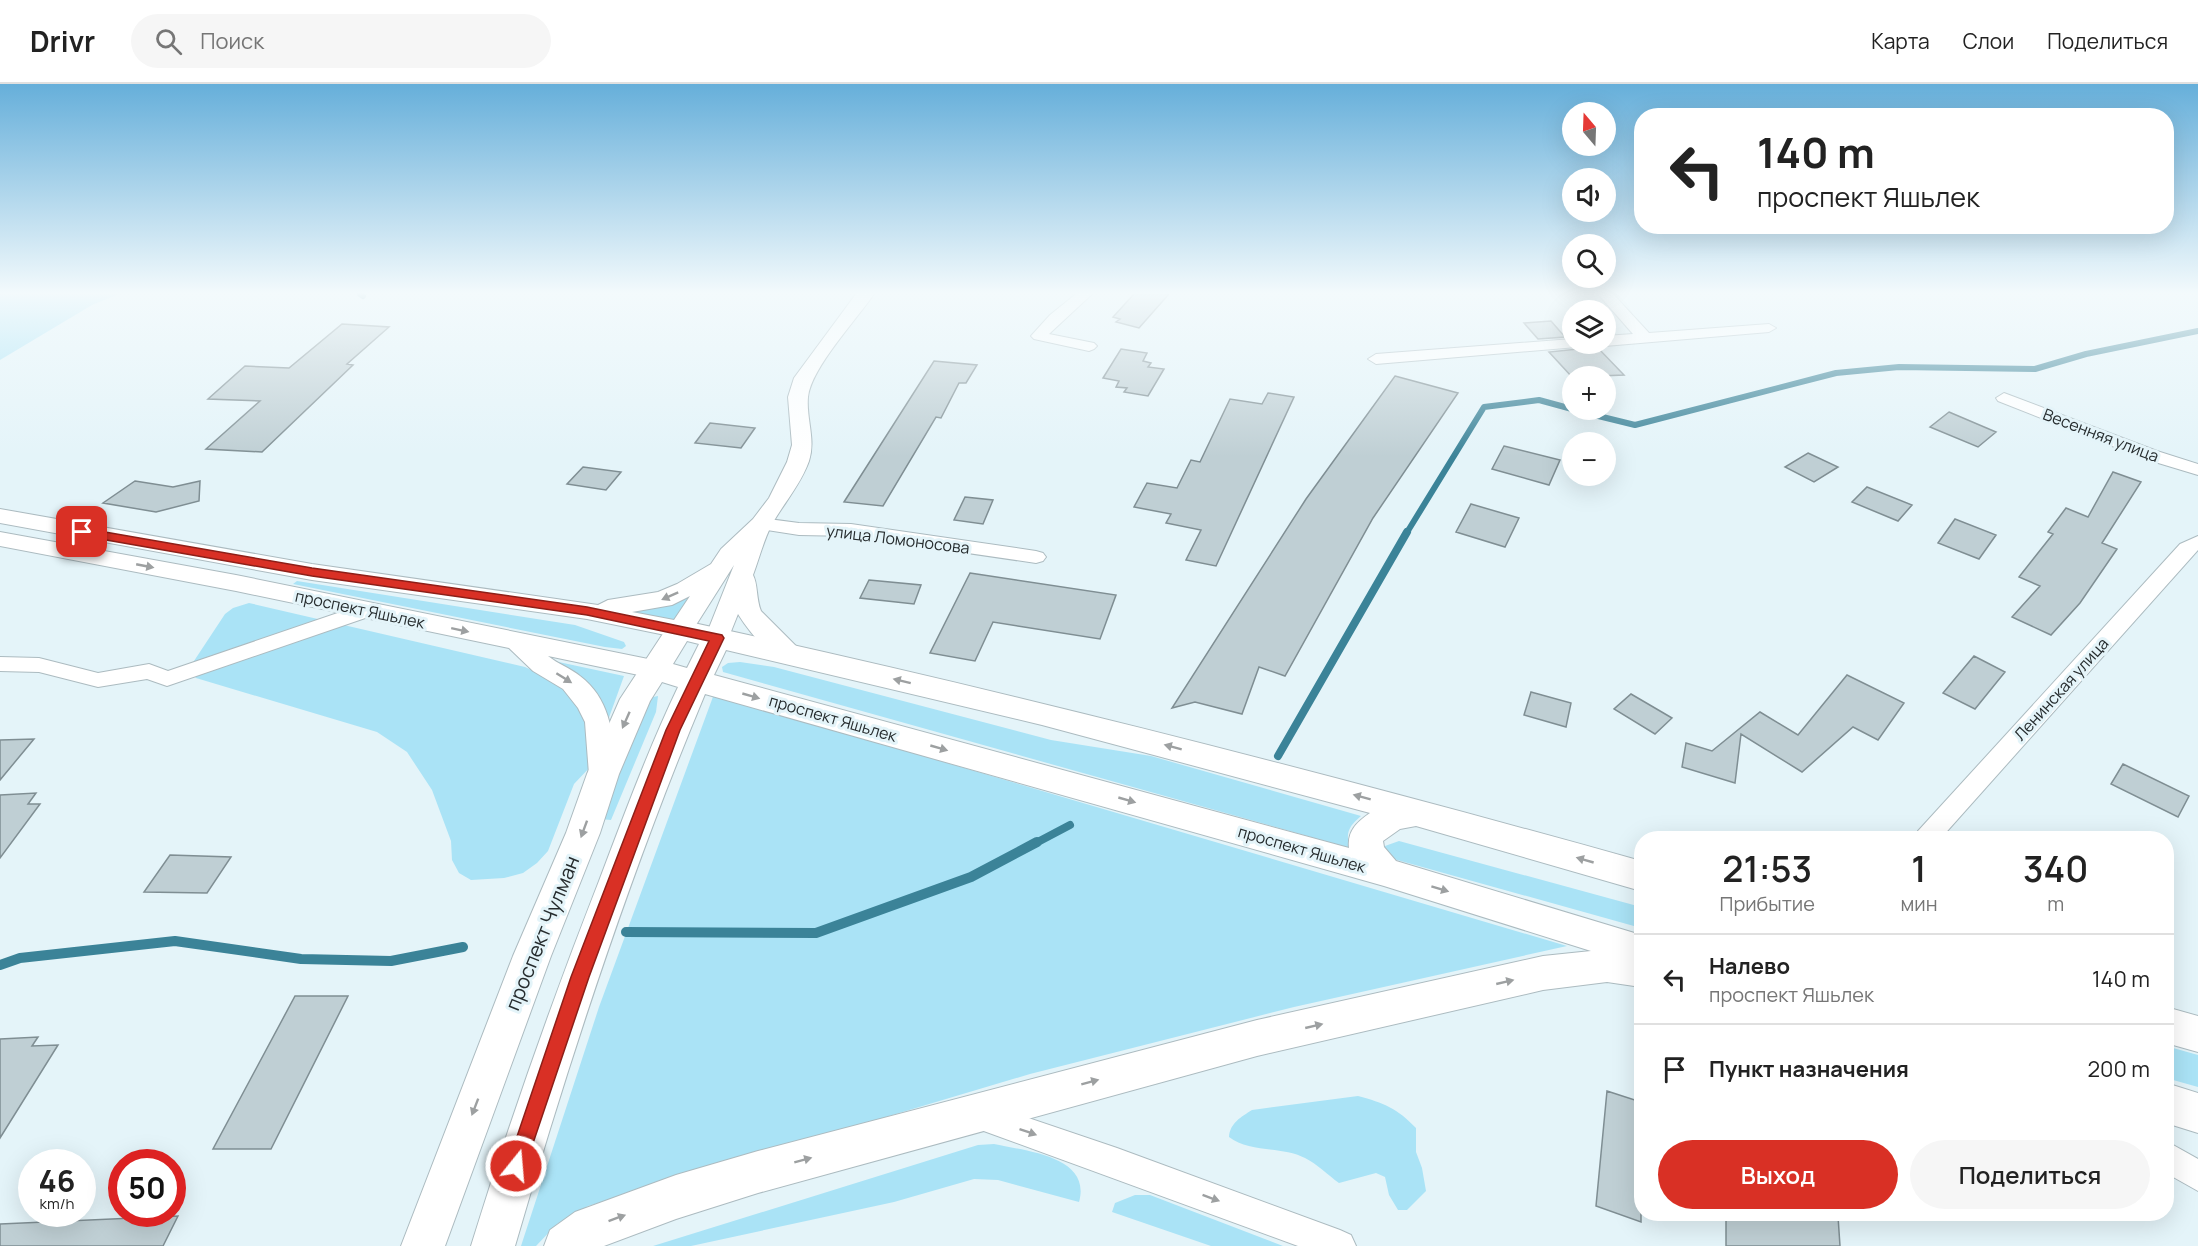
<!DOCTYPE html>
<html lang="ru">
<head>
<meta charset="utf-8">
<style>
  :root { --surface:#fff; --page:#f6f6f6; --text:#222; --muted:#767676; --line:#e0e0e0; --accent:#d93025 }
  body { margin:0; font-family:Manrope,sans-serif; background:var(--page); color:var(--text); height:100vh; display:flex; flex-direction:column; font-size:22px; white-space:nowrap }
  * { box-sizing:border-box; margin:0 }
  p { font-size:20px; color:var(--muted) }
  .icon { flex:none; width:33px; height:33px; fill:none; stroke:currentColor; stroke-width:2; stroke-linecap:round; stroke-linejoin:round }
  .map { position:relative; flex:1; overflow:hidden }
  .details { position:absolute; left:1634px; top:747px; width:540px; height:390px; display:flex; flex-direction:column; background:var(--surface); border-radius:24px; box-shadow:0 6px 24px #0002 }
  .details>* { flex:none }
  .guide { position:absolute; left:1634px; top:24px; width:540px; height:126px; border-radius:24px; box-shadow:0 6px 24px #0002; background:#fff; color:var(--text); overflow:hidden }
  .needle { width:39px; rotate:341deg }
  .buttons { position:absolute; left:1562px; top:18px; display:grid; gap:12px }
  .buttons a { display:grid; place-items:center; width:54px; height:54px; border-radius:50%; background:var(--surface); box-shadow:0 6px 24px #0002; font-size:30px }
  .speed { position:absolute; left:18px; top:1065px; display:flex; gap:12px; font-size:30px; font-weight:700; text-align:center }
  .speed>* { display:grid; place-content:center; width:78px; height:78px; border-radius:50%; background:var(--surface); box-shadow:0 6px 24px #0002; line-height:1 }
  .speed small { font-size:15px; font-weight:400 }
  .speed .limit { border:9px solid #d22; background:#fff; color:#111 }
  .pin { position:absolute; display:grid; place-items:center; width:51px; height:51px; color:#fff; margin:-26px; border-radius:12px; box-shadow:0 3px 9px #0006 }
  .me { position:absolute; width:66px; margin:-33px; rotate:17deg; stroke-linejoin:round; filter:drop-shadow(0 0 4px #0008) }
  .turn { display:flex; align-items:center; gap:21px; height:126px; padding:0 24px; font-size:27px }
  .turn .icon { width:78px; height:78px; stroke-width:2.5 }
  .turn b { display:block; font-size:42px; line-height:51px }
  .eta { display:flex; justify-content:space-evenly; align-items:center; height:102px; text-align:center }
  .eta b { font-size:36px; font-weight:600; line-height:42px }
  .button { display:flex; gap:12px; margin-top:auto; padding:12px 24px }
  .button a { flex:1; height:69px; border-radius:36px; background:var(--accent); color:#fff; font-size:24px; font-weight:600; line-height:69px; text-align:center }
  .button a+a { background:var(--page); color:var(--text) }
  ul { padding:0; list-style:none }
  li { display:flex; align-items:center; gap:18px; height:90px; padding:0 24px; border-top:2px solid var(--line) }
  li div { flex:1 }
  li b { display:block; font-size:22px }
  li em { font-style:normal }
  header { display:flex; align-items:center; gap:36px; box-sizing:border-box; height:84px; padding:0 30px; background:var(--surface); border-bottom:2px solid var(--line) }
  header strong { font-size:28px }
  nav { display:flex; gap:33px; margin-inline-start:auto; font-size:21px }
  .search { width:420px; height:54px; background:var(--page); display:flex; align-items:center; gap:15px; box-sizing:border-box; padding:0 21px; border-radius:33px; color:var(--muted); font-size:22px }
  .map>svg:first-child { display:block }
  .green { fill:#aae3f6 }
  .lines { fill:none; stroke-linecap:round; stroke-linejoin:round }
  .stream-far2 { stroke:#3b8398; stroke-width:6 }
  .stream-far1 { stroke:#3b8398; stroke-width:8 }
  .stream { stroke:#3b8398; stroke-width:10 }
  .building { fill:#bfcfd4; stroke:#7f8e93; stroke-width:1.5 }
  .minor-casing { stroke:#acbbc0; stroke-width:2 }
  .tertiary-casing { stroke:#acbbc0; stroke-width:2 }
  .secondary-casing { stroke:#acbbc0; stroke-width:2 }
  .minor { fill:#fff; fill-rule:evenodd }
  .tertiary { fill:#fff; fill-rule:evenodd }
  .secondary { fill:#fff; fill-rule:evenodd }
  .oneway { fill:#9da0a1 }
  .route { fill:#d93025; stroke:#8d1f18; stroke-width:1.5 }
  .labels { text-anchor:middle; dominant-baseline:central; stroke-width:6; stroke-linejoin:round; paint-order:stroke }
  .street-label { font-size:16px; fill:#262c2e; stroke:#e4f4f9 }
  .near-street-label { font-size:20px; fill:#262c2e; stroke:#e4f4f9 }
</style>
</head>
<body>
<header>
<strong>Drivr</strong>
<div class="search"><svg class="icon" aria-label="search" viewBox="0 0 24 24"><circle cx="10" cy="10" r="6"/><path d="M15 15l6 6"/></svg>Поиск</div>
<nav><a>Карта</a><a>Слои</a><a>Поделиться</a></nav>
</header>
<div class="map">
<svg width="2198" height="1162" viewBox="0 0 2198 1162">
  <rect width="100%" height="100%" fill="#e4f4f9"/>
  <path class="green" d="M0 210H119L92 221 0 276Z
    M297 497 575 541 624 558 626 562 622 565 605 563 293 500Z
    M701 500 680 537 626 528 666 521Z
    M249 519 525 583C556 597 588 615 593 653 594 662 592 672 592 681L574 700 548 767 537 779 523 789 504 794 471 796 459 789 452 776 451 757 432 706 407 668 377 648 196 594 191 588 192 580 225 530 233 524Z
    M554 577 624 592 607 639Z
    M740 578 774 583 1051 656 1151 672 1361 732C1349 742 1345 749 1350 764L723 588 722 583 728 579Z
    M714 610 1567 862 1294 923 1030 990 588 1122 557 1140 536 1162H521L599 923Z
    M658 612 656 628 611 736 600 735 643 622 653 613Z
    M1399 757 1641 823V844L1390 774 1385 769V762Z
    M2166 962 2198 971V1003L2166 994Z
    M1358 1012C1384 1019 1397 1024 1416 1044V1068L1422 1084 1426 1107 1407 1126H1398L1389 1111 1385 1093 1376 1089 1339 1099C1328 1091 1317 1080 1305 1074 1282 1062 1249 1069 1229 1053 1230 1039 1241 1033 1252 1026Z
    M994 1060C1025 1067 1092 1072 1079 1118L998 1096 974 1095 894 1118 691 1162H653L978 1061Z
    M1135 1111H1150L1283 1162H1211L1112 1128 1115 1119Z"/>
  <g class="lines">
    <path class="stream-far2" d="M360 210 363 212
      M1574 326 1635 341 1836 289 1899 283 2035 285 2086 270 2198 247
      M1406 450 1484 323 1539 316 1572 325"/>
    <path class="stream-far1" d="M1278 672 1407 448
      M1034 760 1070 741"/>
    <path class="stream" d="M626 848 816 849 971 793 1037 758
      M0 881 20 874 175 857 301 875 391 877 463 863"/>
  </g>
  <path class="building" d="M1134 210H1169L1139 244 1116 238 1120 235 1113 233Z
    M1551 237 1565 253 1538 255 1524 239Z
    M342 240 389 243 347 280 353 281 262 368 206 365 260 317 208 315 245 282 289 284Z
    M1597 263 1624 291 1572 293 1549 268Z
    M1121 265 1147 269 1143 277 1151 279 1148 283 1164 285 1148 312 1124 308 1127 304 1116 303 1119 297 1103 294Z
    M934 277 977 281 966 299H959L941 334 936 333 883 422 844 418Z
    M1395 292 1458 309 1373 434 1285 592 1259 583 1242 630 1195 618 1172 624 1306 415Z
    M1268 309 1294 313 1216 482 1186 476 1201 446 1166 439 1171 430 1134 423 1147 399 1177 404 1191 376 1200 378 1230 315 1262 320Z
    M1949 328 1996 348 1978 363 1930 343Z
    M710 339 755 344 741 364 695 359Z
    M1504 362 1560 376 1549 401 1492 385Z
    M1808 369 1838 383 1814 398 1785 383Z
    M583 383 621 388 606 406 567 400Z
    M2113 388 2141 398 2102 459 2117 465 2080 519 2051 551 2012 533 2040 502 2019 493 2053 450 2048 448 2066 424 2088 433Z
    M135 397 173 403 200 397 199 417 156 428 103 419Z
    M1867 403 1912 421 1898 437 1852 418Z
    M965 413 993 416 983 440 954 436Z
    M1471 420 1519 434 1505 463 1456 448Z
    M1955 435 1996 451 1979 475 1938 459Z
    M970 489 1116 511 1100 555 993 538 975 577 930 569Z
    M869 496 921 501 914 520 860 514Z
    M1974 572 2005 588 1975 625 1943 609Z
    M1847 591 1904 619 1878 656 1853 643 1802 688 1741 650 1735 699 1682 683 1686 659 1712 667 1760 628 1798 651Z
    M1531 608 1571 619 1566 643 1524 631Z
    M1631 610 1672 634 1655 650 1614 625Z
    M34 655 0 696V656Z
    M2123 680 2189 712 2178 733 2111 700Z
    M36 709 28 720H40L0 774V711Z
    M170 771 231 773 207 809 144 808Z
    M295 912H348L271 1065H213Z
    M38 953 32 962 58 961 0 1054V955Z
    M1607 1007 1641 1018V1138L1596 1122Z
    M1726 1130H1829L1838 1132 1840 1162H1726Z
    M178 1132 163 1162H0V1140Z"/>
  <g class="lines">
    <defs>
      <path id="minor" d="M1076 210H1092L1049 250 1094 259 1097 262 1094 265 1089 267 1034 255 1031 252 1050 231Z
        M1598 210H1613L1649 249 1769 240 1776 244 1769 248 1605 262 1599 260H1605V252L1633 250Z
        M1572 255V260H1579L1577 263 1376 280 1368 275 1376 270Z
        M2004 309 2157 367 2198 380V391L2145 375 1998 317 1996 314Z
        M761 434 799 439 851 440 1036 467 1043 469 1046 473 1043 477 1036 479 851 452 799 451 754 444 752 440 754 436Z
        M2198 452V466L1941 754H1915L1918 747 2180 460Z
        M367 519 374 521 377 526 374 531 167 602 147 595 98 603 39 588 0 587V573L39 574 98 589 149 580 168 587Z
        M981 1018 1117 1064 1340 1146 1351 1151 1356 1162H1298L981 1046 971 1042 966 1032 971 1022Z
        M2166 1057 2198 1075V1107L2166 1089Z"/>
      <path id="tertiary" d="M856 210H874C857 235 811 284 808 313 806 335 816 355 809 377 801 400 784 419 772 440 764 455 759 475 753 491 758 500 756 515 761 527L803 569 799 575C775 582 750 549 738 530L726 560 717 562 708 560 705 554 734 481 689 552 680 554 587 535 312 496 0 439V425L312 480 598 521 608 516 658 508 677 500 711 480 721 465 753 435 769 414 787 378 792 361 788 313 794 294ZM690 512 674 536 632 528 672 521Z
        M0 448 236 491 653 576 662 579 666 585 662 591 653 594 548 572C558 580 570 584 580 592 612 616 613 654 617 690L613 697 603 701 593 697 589 690 585 638 578 624 563 605 533 587 509 564 236 507 0 462Z"/>
      <path id="secondary" d="M680 536C1003 606 1323 688 1641 777V807L1416 742 1400 745 1383 757 1384 763 1396 777 1641 851V903L1607 898 1543 906 1257 972 758 1109 676 1135 604 1162H544L550 1146 575 1128 676 1091 758 1067 1257 936 1543 872 1591 867 1384 802 705 610C630 789 569 976 515 1162H471C509 1039 552 917 599 797 624 731 648 666 678 603L662 598 650 617 619 690 600 749 551 872 445 1162H401L513 872 566 749 587 690 620 615 670 539ZM687 557 699 560 687 584 673 580ZM726 566 1042 641 1370 729C1357 738 1347 747 1349 764L714 591Z
        M2166 923 2198 932V968L2166 959Z
        M2166 999 2198 1009V1049L2166 1039Z"/>
    </defs>
    <use href="#minor" class="minor-casing"/>
    <use href="#tertiary" class="tertiary-casing"/>
    <use href="#secondary" class="secondary-casing"/>
    <use href="#minor" class="minor"/>
    <use href="#tertiary" class="tertiary"/>
    <use href="#secondary" class="secondary"/>
  </g>
  <defs><path id="oneway-solid" d="M-6-.8H1V-3.2L6.5 0L1 3.2V.8H-6Z" transform="scale(1.5)"/></defs>
  <g class="oneway">
    <use href="#oneway-solid" transform="translate(145 482) rotate(11)"/>
    <use href="#oneway-solid" transform="translate(670 512) rotate(156)"/>
    <use href="#oneway-solid" transform="translate(460 546) rotate(12)"/>
    <use href="#oneway-solid" transform="translate(564 594) rotate(32)"/>
    <use href="#oneway-solid" transform="translate(902 597) rotate(-166)"/>
    <use href="#oneway-solid" transform="translate(751 612) rotate(16)"/>
    <use href="#oneway-solid" transform="translate(626 636) rotate(114)"/>
    <use href="#oneway-solid" transform="translate(1173 663) rotate(-165)"/>
    <use href="#oneway-solid" transform="translate(939 664) rotate(16)"/>
    <use href="#oneway-solid" transform="translate(1362 713) rotate(-165)"/>
    <use href="#oneway-solid" transform="translate(1127 716) rotate(16)"/>
    <use href="#oneway-solid" transform="translate(584 745) rotate(110)"/>
    <use href="#oneway-solid" transform="translate(1585 776) rotate(-164)"/>
    <use href="#oneway-solid" transform="translate(1440 805) rotate(17)"/>
    <use href="#oneway-solid" transform="translate(1505 898) rotate(-13)"/>
    <use href="#oneway-solid" transform="translate(1314 942) rotate(-13)"/>
    <use href="#oneway-solid" transform="translate(1090 998) rotate(-15)"/>
    <use href="#oneway-solid" transform="translate(475 1023) rotate(111)"/>
    <use href="#oneway-solid" transform="translate(1028 1048) rotate(19)"/>
    <use href="#oneway-solid" transform="translate(803 1076) rotate(-15)"/>
    <use href="#oneway-solid" transform="translate(1211 1114) rotate(20)"/>
    <use href="#oneway-solid" transform="translate(617 1134) rotate(-20)"/>
  </g>
  <linearGradient id="sky" x2="0" y2="1"><stop stop-color="#66afda"/><stop offset="0.56" stop-color="#f3fafc"/><stop offset="1" stop-color="#f3fafc" stop-opacity="0"/></linearGradient>
  <rect width="2198" height="373" fill="url(#sky)"/>
  <path class="route" d="M82 444 312 484 587 523 722 551 724 554 680 646 589 893 523 1089 516 1092 510 1089 507 1082 571 893 666 646 709 557 587 531 312 492 78 451 76 448Z"/>
  <g class="labels">
    <g class="street-label">
      <text transform="translate(2101 351) rotate(21)">Весенняя улица</text>
      <text transform="translate(898 455) rotate(7)">улица Ломоносова</text>
      <text transform="translate(360 525) rotate(12)">проспект Яшьлек</text>
      <text transform="translate(2061 605) rotate(-48)">Ленинская улица</text>
      <text transform="translate(833 634) rotate(16)">проспект Яшьлек</text>
      <text transform="translate(1302 765) rotate(16)">проспект Яшьлек</text>
    </g>
    <g class="near-street-label">
      <text transform="translate(542 849) rotate(-68)">проспект Чулман</text>
    </g>
  </g>
</svg>
<div class="buttons">
<a><svg class="needle" viewBox="-14 -14 28 28"><path d="M0-13l5 13h-10z" fill="#e53935"/><path d="M0 13l5-13h-10z" fill="#767676"/></svg></a>
<a><svg class="icon" aria-label="sound" viewBox="0 0 24 24"><path d="M4 9h4l5-4v14l-5-4H4zM17 9q2 3 0 6"/></svg></a>
<a><svg class="icon" aria-label="search" viewBox="0 0 24 24"><circle cx="10" cy="10" r="6"/><path d="M15 15l6 6"/></svg></a>
<a><svg class="icon" aria-label="layers" viewBox="0 0 24 24"><path d="M12 4l9 5-9 5-9-5zM3 14l9 5 9-5"/></svg></a>
<a>+</a>
<a>−</a>
</div>
<div class="speed"><div>46<small>km/h</small></div><div class="limit">50</div></div>
<div class="pin" style="left:82px;top:448px;background:#d93025"><svg class="icon" aria-label="arrive" viewBox="0 0 24 24"><path d="M6 21V4h12l-3 4 3 4H6"/></svg></div>
<svg class="me" style="left:516px;top:1082px" viewBox="-20 -20 40 40"><circle r="17" fill="#d93025" stroke="#fff" stroke-width="3"/><path d="M0-11L8 9 0 5-8 9z" fill="#fff"/></svg>
<div class="guide">
<div class="turn"><svg class="icon" aria-label="left" viewBox="0 0 24 24"><path d="M17 20v-9H6M10 6l-5 5 5 5"/></svg><div><b>140 m</b>проспект Яшьлек</div></div>
</div>
<section class="details">
<div class="eta">
<div><b>21:53</b><p>Прибытие</p></div>
<div><b>1</b><p>мин</p></div>
<div><b>340</b><p>m</p></div>
</div>
<ul>
<li><svg class="icon" aria-label="left" viewBox="0 0 24 24"><path d="M17 20v-9H6M10 6l-5 5 5 5"/></svg><div><b>Налево</b><p>проспект Яшьлек</p></div><em>140 m</em></li>
<li><svg class="icon" aria-label="arrive" viewBox="0 0 24 24"><path d="M6 21V4h12l-3 4 3 4H6"/></svg><div><b>Пункт назначения</b></div><em>200 m</em></li>
</ul>
<div class="button"><a>Выход</a><a>Поделиться</a></div>
</section>
</div>
</body>
</html>
